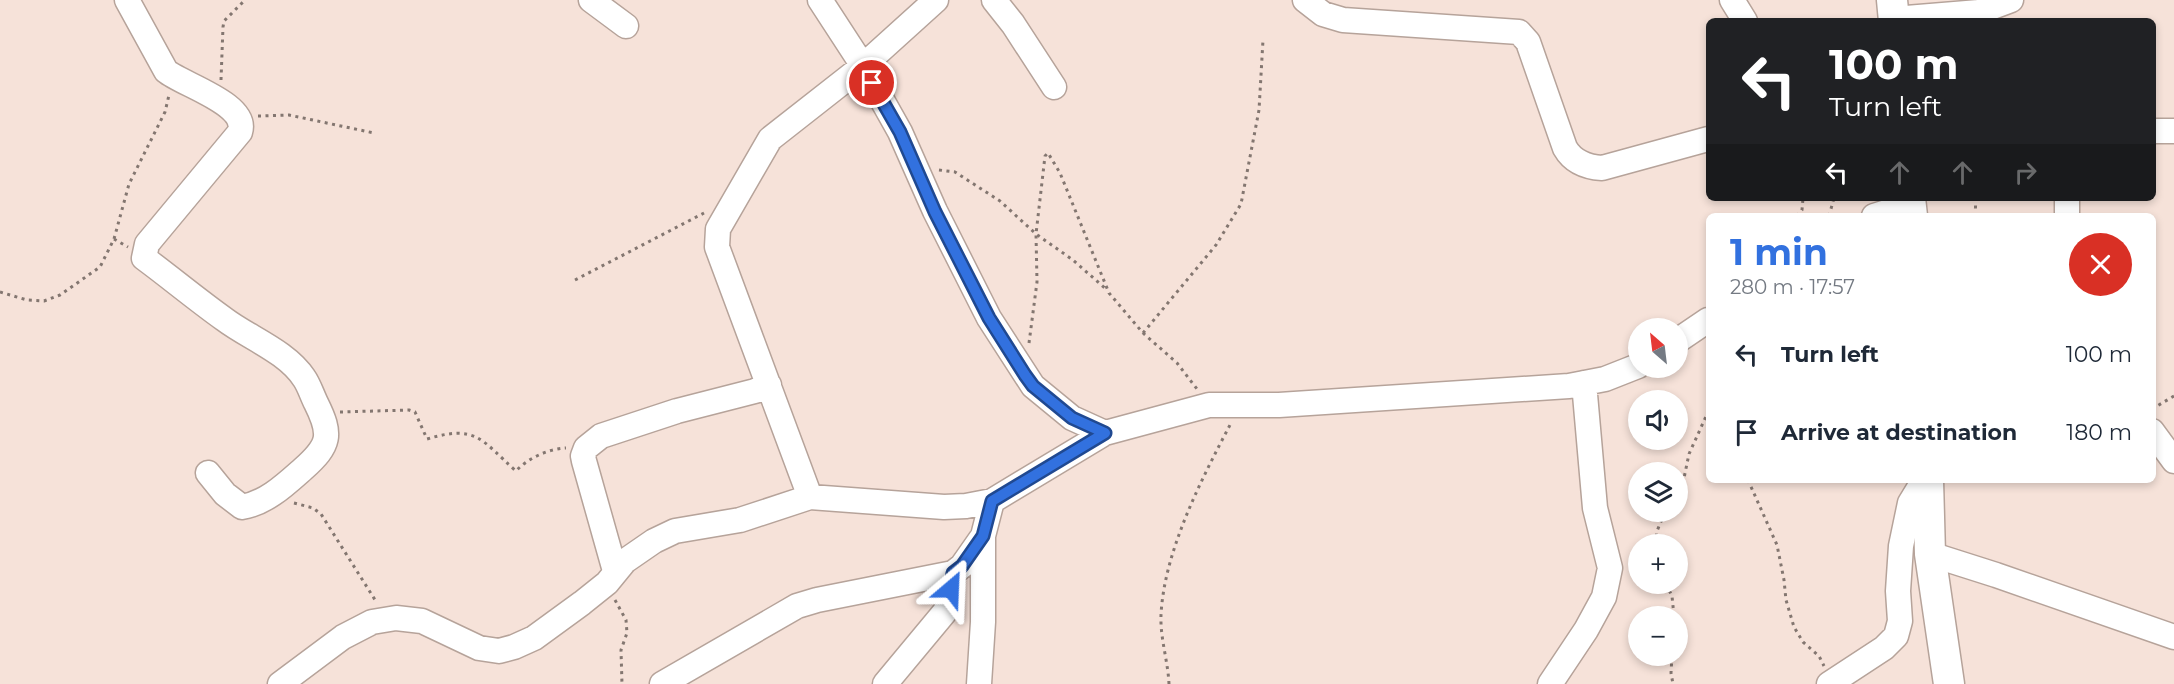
<!DOCTYPE html>
<html lang="en">
<head>
<meta charset="utf-8">
<style>
  :root { --surface:#fff; --page:#f2f2f3; --text:#1f2937; --muted:#747a83; --accent:#3271df }
  body { margin:0; font-family:Montserrat,sans-serif; background:var(--page); color:var(--text); height:100vh; display:flex; flex-direction:column; font-size:22px; white-space:nowrap }
  * { box-sizing:border-box; margin:0 }
  p { font-size:20px; color:var(--muted) }
  .icon { flex:none; width:33px; height:33px; fill:none; stroke:currentColor; stroke-width:2; stroke-linecap:round; stroke-linejoin:round }
  .map { position:relative; flex:1; overflow:hidden }
  .sheet { position:absolute; left:1706px; top:213px; width:450px; height:270px; display:flex; flex-direction:column; background:var(--surface); border-radius:9px; box-shadow:0 3px 9px #0003 }
  .sheet>* { flex:none }
  .hud { position:absolute; left:1706px; top:18px; width:450px; height:183px; border-radius:9px; box-shadow:0 3px 9px #0003; background:#202124; color:#fff; overflow:hidden }
  .needle { width:39px; rotate:332deg }
  .tools { position:absolute; left:1628px; top:318px; display:grid; gap:12px }
  .tools a { display:grid; place-items:center; width:60px; height:60px; border-radius:50%; background:var(--surface); box-shadow:0 3px 9px #0003; font-size:30px }
  .pin { position:absolute; display:grid; place-items:center; width:51px; height:51px; color:#fff; margin:-26px; border:3px solid #fff; border-radius:50%; box-shadow:0 2px 6px #0007 }
  .me { position:absolute; width:66px; margin:-33px; rotate:26deg; stroke-linejoin:round; filter:drop-shadow(0 0 4px #0008) }
  .turn { display:flex; align-items:center; gap:21px; height:126px; padding:0 24px; font-size:27px }
  .turn .icon { width:78px; height:78px; stroke-width:2.5 }
  .turn b { display:block; font-size:42px; line-height:51px }
  .lanes { display:flex; align-items:center; height:57px; padding:0 24px; background:#0003; justify-content:center; gap:30px; direction:ltr }
  .lanes .off { opacity:.35 }
  .round { display:grid; place-items:center; flex:none; width:63px; height:63px; border-radius:32px; background:var(--page) }
  .summary { display:flex; align-items:center; justify-content:space-between; height:102px; padding:0 24px }
  h1 { font-size:36px; font-weight:700; line-height:45px; color:var(--accent) }
  ul { padding:0; list-style:none }
  li { display:flex; align-items:center; gap:18px; height:78px; padding:0 24px }
  li div { flex:1 }
  li b { display:block; font-size:22px }
  li em { font-style:normal }
  .map>svg:first-child { display:block }
  .lines { fill:none; stroke-linecap:round; stroke-linejoin:round }
  .minor-casing { stroke:#b6a39a; stroke-width:27 }
  .major-casing { stroke:#b6a39a; stroke-width:33 }
  .path { stroke:#837670; stroke-width:3; stroke-dasharray:3 4.5; stroke-linecap:butt }
  .minor { stroke:#fff; stroke-width:24 }
  .major { stroke:#fff; stroke-width:30 }
  .route-casing { stroke:#204991; stroke-width:15 }
  .route { stroke:#3271df; stroke-width:10 }
</style>
</head>
<body>
<div class="map">
<svg width="2174" height="684" viewBox="0 0 2174 684">
  <rect width="100%" height="100%" fill="#f6e2d9"/>
  <g class="lines">
    <defs>
      <path id="minor" d="M127 0 166 71C183 85 249 104 240 132L147 244 144 258C171 278 196 299 224 319 249 338 286 351 304 378 309 385 312 395 316 403 332 435 330 445 303 469 285 485 266 503 242 507L225 494 208 473
        M591 0 626 26
        M820 0 863 66 900 132 935 211 989 318 1033 386 1072 418 1105 433 1209 405H1279L1569 386 1605 379 1638 366
        M994 0 1013 24 1054 87
        M1305 0 1323 14 1343 20 1519 32 1528 42 1565 148C1573 162 1586 167 1602 168L1708 139
        M1732 0 1745 21
        M1894 19 1979 12 2011 0
        M2152 131H2174
        M1874 216 1912 204
        M2067 216V198
        M1677 341 1708 320
        M2152 431 2174 461
        M810 497 717 247 718 229 770 139 863 66 936 0
        M1930 554 1996 575 2174 637
        M615 571 584 461 583 456 586 448 601 436 677 411 755 391 769 385
        M280 684 343 637 372 622 396 618 422 621 479 648 499 651 514 647 534 638 582 603 607 583 625 561 654 541 675 531 740 520 810 497 944 507 966 506 992 501 1105 433
        M662 684 797 606 817 600 953 573 962 566 983 536 992 501
        M885 684 944 613 949 604 953 573
        M979 684 983 622V536
        M1550 684 1586 630 1604 597 1610 568 1595 508 1584 383
        M1829 684 1884 648 1896 636 1900 621 1898 591 1901 546 1910 503 1924 480"/>
      <path id="major" d="M1892 0 1894 21
        M1910 198 1912 216
        M1928 480 1930 554 1949 684"/>
    </defs>
    <use href="#minor" class="minor-casing"/>
    <use href="#major" class="major-casing"/>
    <path class="path" d="M221 80 223 27 224 21 245 0
      M258 116 289 115 374 133
      M939 170 955 172 1000 201 1036 234 1073 260 1107 290
      M1797 216 1802 210 1803 198
      M1829 216 1834 198
      M1975 216 1976 198
      M114 239 128 247
      M575 280 704 213
      M0 292 27 300 44 301 60 295 100 267 114 239 129 184 165 112 169 95
      M1143 333 1216 245 1241 204 1259 110 1263 40
      M1029 343 1037 282 1036 234 1045 156 1048 153 1060 173 1109 293 1143 333 1177 363 1197 389
      M2152 409 2174 396
      M340 412 409 410 415 412 427 439C477 424 481 440 516 471 528 458 548 449 566 448
      M1748 480 1777 545 1784 580 1786 600 1794 627 1803 642 1819 656 1824 666
      M1677 489 1684 478 1689 454 1708 412
      M294 503 313 508 321 514 377 603
      M1655 544 1657 531 1665 512
      M1666 584 1672 596 1674 616
      M615 600 626 620 627 633 621 650 622 684
      M1672 656 1671 673 1673 684
      M1169 684C1168 661 1160 638 1161 615 1164 552 1201 480 1230 425"/>
    <use href="#minor" class="minor"/>
    <use href="#major" class="major"/>
  </g>
  <g class="lines">
    <defs>
      <path id="route" d="M872 83 900 132 935 212 989 318 1025 375 1033 386 1072 418 1105 433 992 501 983 536 962 566 953 573 951 589"/>
    </defs>
    <use href="#route" class="route-casing"/>
    <use href="#route" class="route"/>
  </g>
</svg>
<div class="tools">
<a><svg class="needle" viewBox="-14 -14 28 28"><path d="M0-13l5 13h-10z" fill="#e53935"/><path d="M0 13l5-13h-10z" fill="#747a83"/></svg></a>
<a><svg class="icon" aria-label="sound" viewBox="0 0 24 24"><path d="M4 9h4l5-4v14l-5-4H4zM17 9q2 3 0 6"/></svg></a>
<a><svg class="icon" aria-label="layers" viewBox="0 0 24 24"><path d="M12 4l9 5-9 5-9-5zM3 14l9 5 9-5"/></svg></a>
<a>+</a>
<a>−</a>
</div>
<div class="pin" style="left:872px;top:83px;background:#d93025"><svg class="icon" aria-label="arrive" viewBox="0 0 24 24"><path d="M6 21V4h12l-3 4 3 4H6"/></svg></div>
<svg class="me" style="left:951px;top:589px" viewBox="-20 -20 40 40"><path d="M0-17L14 15 0 8-14 15z" fill="#3271df" stroke="#fff" stroke-width="4"/></svg>
<div class="hud">
<div class="turn"><svg class="icon" aria-label="left" viewBox="0 0 24 24"><path d="M17 20v-9H6M10 6l-5 5 5 5"/></svg><div><b>100 m</b>Turn left</div></div>
<div class="lanes"><svg class="icon" aria-label="left" viewBox="0 0 24 24"><path d="M17 20v-9H6M10 6l-5 5 5 5"/></svg><svg class="icon off" aria-label="ahead" viewBox="0 0 24 24"><path d="M12 20V5M6 11l6-6 6 6"/></svg><svg class="icon off" aria-label="ahead" viewBox="0 0 24 24"><path d="M12 20V5M6 11l6-6 6 6"/></svg><svg class="icon off" aria-label="right" viewBox="0 0 24 24"><path d="M7 20v-9h11M14 6l5 5-5 5"/></svg></div>
</div>
<section class="sheet">
<div class="summary"><div><h1>1 min</h1><p>280 m · 17:57</p></div><a class="round" style="background:#d93025;color:#fff"><svg class="icon" aria-label="close" viewBox="0 0 24 24"><path d="M6 6l12 12M18 6L6 18"/></svg></a></div>
<ul>
<li><svg class="icon" aria-label="left" viewBox="0 0 24 24"><path d="M17 20v-9H6M10 6l-5 5 5 5"/></svg><div><b>Turn left</b></div><em>100 m</em></li>
<li><svg class="icon" aria-label="arrive" viewBox="0 0 24 24"><path d="M6 21V4h12l-3 4 3 4H6"/></svg><div><b>Arrive at destination</b></div><em>180 m</em></li>
</ul>
</section>
</div>
</body>
</html>
